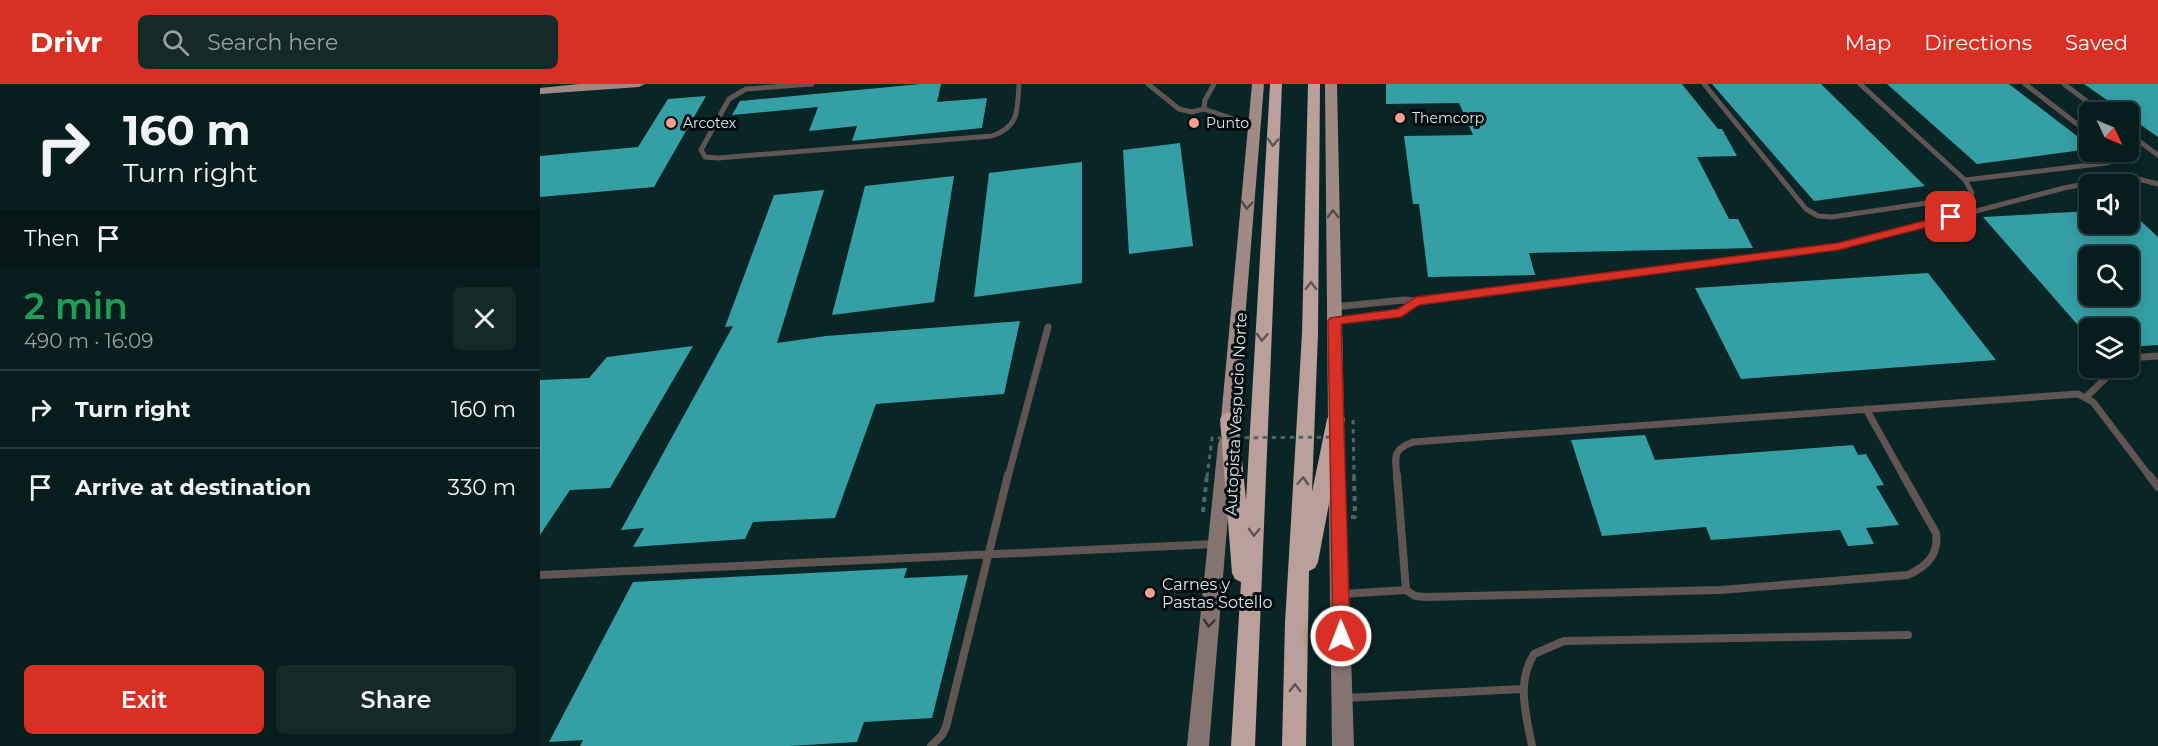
<!DOCTYPE html>
<html lang="en">
<head>
<meta charset="utf-8">
<style>
  :root { --surface:#071c1c; --page:#152929; --text:#f1f3f6; --muted:#98a1a3; --line:#283a3b; --accent:#d93025 }
  body { margin:0; font-family:Montserrat,sans-serif; background:var(--page); color:var(--text); height:100vh; display:flex; flex-direction:column; font-size:22px; white-space:nowrap }
  * { box-sizing:border-box; margin:0 }
  p { font-size:20px; color:var(--muted) }
  .icon { flex:none; width:33px; height:33px; fill:none; stroke:currentColor; stroke-width:2; stroke-linecap:round; stroke-linejoin:round }
  .map { position:relative; flex:1; overflow:hidden }
  .panel { display:flex; flex-direction:column; background:var(--surface); width:540px }
  .panel>* { flex:none }
  .banner { background:#071c1c; color:var(--text); overflow:hidden }
  .needle { width:39px; rotate:134deg }
  .fabs { position:absolute; left:1539px; top:18px; display:grid; gap:12px }
  .fabs a { display:grid; place-items:center; width:60px; height:60px; border-radius:9px; background:var(--surface); box-shadow:0 3px 15px #0003,0 0 0 2px var(--line); font-size:30px }
  .pin { position:absolute; display:grid; place-items:center; width:51px; height:51px; color:#fff; margin:-26px; border-radius:12px; box-shadow:0 3px 9px #0006 }
  .me { position:absolute; width:66px; margin:-33px; rotate:359deg; stroke-linejoin:round; filter:drop-shadow(0 0 4px #0008) }
  .turn { display:flex; align-items:center; gap:21px; height:126px; padding:0 24px; font-size:27px }
  .turn .icon { width:78px; height:78px; stroke-width:2.5 }
  .turn b { display:block; font-size:42px; line-height:51px }
  .then { display:flex; align-items:center; height:57px; padding:0 24px; background:#0003; gap:12px; font-size:22px }
  .round { display:grid; place-items:center; flex:none; width:63px; height:63px; border-radius:9px; background:var(--page) }
  .headline { display:flex; align-items:center; justify-content:space-between; height:102px; padding:0 24px }
  h1 { font-size:36px; font-weight:600; line-height:45px; color:#1e9e55 }
  .button { display:flex; gap:12px; margin-top:auto; padding:12px 24px }
  .button a { flex:1; height:69px; border-radius:9px; background:var(--accent); color:#fff; font-size:24px; font-weight:600; line-height:69px; text-align:center }
  .button a+a { background:var(--page); color:var(--text) }
  ul { padding:0; list-style:none }
  li { display:flex; align-items:center; gap:18px; height:78px; padding:0 24px; border-top:2px solid var(--line) }
  li div { flex:1 }
  li b { display:block; font-size:22px }
  li em { font-style:normal }
  header { display:flex; align-items:center; gap:36px; box-sizing:border-box; height:84px; padding:0 30px; background:var(--accent); color:#fff }
  header strong { font-size:28px }
  nav { display:flex; gap:33px; margin-inline-start:auto; font-size:21px }
  .search { width:420px; height:54px; background:var(--page); display:flex; align-items:center; gap:15px; box-sizing:border-box; padding:0 21px; border-radius:9px; color:var(--muted); font-size:22px }
  main { display:flex; flex:1; min-height:0 }
  .map>svg:first-child { display:block }
  .building { fill:#34a0a5; fill-rule:evenodd }
  .lines { fill:none; stroke-linecap:round; stroke-linejoin:round }
  .service-far2 { stroke:#605553; stroke-width:5 }
  .service-far1 { stroke:#605553; stroke-width:7 }
  .service { stroke:#605553; stroke-width:8 }
  .secondary { fill:#857370; fill-rule:evenodd }
  .primary { fill:#a18a86; fill-rule:evenodd }
  .motorway { fill:#ba9f9a; fill-rule:evenodd }
  .path-bridge-far1 { stroke:#4e6667; stroke-width:3; stroke-dasharray:4.5 4.5; stroke-linecap:butt }
  .path-bridge { stroke:#4e6667; stroke-width:4; stroke-dasharray:5 5; stroke-linecap:butt }
  .oneway { stroke:#5e5654 }
  .oneway2 { stroke:#524b4a }
  .oneway3 { stroke:#373535 }
  .route { fill:#d93025; stroke:#8d1f18; stroke-width:1.5 }
  .poi-dot { fill:#f59d8f; stroke:#030c0d; stroke-width:2 }
  .labels { text-anchor:middle; dominant-baseline:central; stroke-width:6; stroke-linejoin:round; paint-order:stroke }
  .far-poi-label { font-size:14px; fill:#dae9ea; stroke:#030c0d; text-anchor:start }
  .street-label { font-size:16px; fill:#dae9ea; stroke:#030c0d }
  .poi-label { font-size:16px; fill:#dae9ea; stroke:#030c0d; text-anchor:start }
</style>
</head>
<body>
<header>
<strong>Drivr</strong>
<div class="search"><svg class="icon" aria-label="search" viewBox="0 0 24 24"><circle cx="10" cy="10" r="6"/><path d="M15 15l6 6"/></svg>Search here</div>
<nav><a>Map</a><a>Directions</a><a>Saved</a></nav>
</header>
<main>
<section class="panel">
<div class="banner">
<div class="turn"><svg class="icon" aria-label="right" viewBox="0 0 24 24"><path d="M7 20v-9h11M14 6l5 5-5 5"/></svg><div><b>160 m</b>Turn right</div></div>
<div class="then">Then<svg class="icon" aria-label="arrive" viewBox="0 0 24 24"><path d="M6 21V4h12l-3 4 3 4H6"/></svg></div>
</div>
<div class="headline"><div><h1>2 min</h1><p>490 m · 16:09</p></div><a class="round"><svg class="icon" aria-label="close" viewBox="0 0 24 24"><path d="M6 6l12 12M18 6L6 18"/></svg></a></div>
<ul>
<li><svg class="icon" aria-label="right" viewBox="0 0 24 24"><path d="M7 20v-9h11M14 6l5 5-5 5"/></svg><div><b>Turn right</b></div><em>160 m</em></li>
<li><svg class="icon" aria-label="arrive" viewBox="0 0 24 24"><path d="M6 21V4h12l-3 4 3 4H6"/></svg><div><b>Arrive at destination</b></div><em>330 m</em></li>
</ul>
<div class="button"><a>Exit</a><a>Share</a></div>
</section>
<div class="map">
<svg width="1618" height="662" viewBox="0 0 1618 662">
  <rect width="100%" height="100%" fill="#092526"/>
  <path class="building" d="M381 0H401L397 18 447 14 442 44 312 57 317 42 269 47 278 23 192 31 200 17Z
    M846 0H1142L1178 45H1182L1197 72 1157 73 1189 135H1198L1213 164 989 169 995 191 888 193 879 120H873L864 52 933 51 919 19 846 20Z
    M1172 0H1281L1385 102 1274 117Z
    M1347 0H1469L1550 62V65L1437 80Z
    M1544 0H1618V53L1588 32V28H1584Z
    M166 12 114 103 0 113V72L98 63 128 15Z
    M640 59 653 162 589 170 583 66Z
    M542 78V199L434 213 449 89Z
    M414 92 394 218 292 231 325 102Z
    M284 106 237 259 286 252 480 237 464 310 336 320 295 434 213 438 205 455 93 463 104 444 81 446 193 242 185 243 234 111Z
    M1588 125 1618 153V261L1588 263V244H1550V255L1443 133 1550 127V140H1588ZM1550 172H1588V212H1550Z
    M1388 189 1456 276 1201 295 1155 204Z
    M153 262 70 404 30 406 0 451V296L49 294 67 273Z
    M1105 351 1115 376 1313 361 1318 371 1326 370 1344 401 1336 402 1359 441 1326 444 1334 460 1308 462 1300 446 1171 456 1166 443 1062 452 1031 356Z
    M367 484 364 494 428 491 392 634 324 638 317 658 249 662H40L43 656 9 658 93 498Z"/>
  <g class="lines">
    <path class="service-far2" d="M272 0 206 5 189 15 161 66 165 73 178 74 452 52C480 42 477 26 479 0
      M608 0 639 25 652 28 664 25 714 42
      M1164 0 1266 125 1278 132 1292 133 1428 113 1432 109 1425 96 1320 0
      M1485 0 1550 50
      M1524 0 1561 28
      M664 25 665 16 674 0
      M1588 49 1618 71
      M1425 96 1567 79 1577 75 1573 68
      M1199 176 1298 163 1524 104 1587 92 1618 100"/>
    <path class="service-far1" d="M794 223 864 216 876 217 1211 174
      M795 237 861 229 876 217
      M1588 274 1618 272
      M1546 313 1569 291 1571 284
      M1326 325 1364 393
      M468 393 508 243
      M857 393C855 372 852 366 873 358L1538 310 1553 318 1610 393"/>
    <path class="service" d="M1609 391 1618 403
      M0 491 675 460
      M866 506 875 512 887 513 1180 506 1368 491C1387 482 1399 471 1396 449L1363 391
      M802 510 866 506 857 391
      M805 614 982 605
      M391 662 402 651 406 643 468 391
      M992 662C986 630 976 599 994 570L1024 557 1368 551"/>
    <path class="secondary" d="M796 350 802 352 804 357 814 662H792L788 357 790 352Z
      M686 353 692 355 694 360 669 662H647L678 360 680 355Z"/>
    <path class="primary" d="M39 0H105L99 3 0 10V4Z
      M712 0H724L697 335 695 340 689 341 683 340 681 335Z
      M785 0H797L804 335 802 340 796 341 790 340 788 335Z"/>
    <path class="motorway" d="M730 0H742L715 662H691L701 498 695 495 692 489 680 335 683 330 689 328 695 330 698 335 706 416Z
      M768 0H780L778 249 772 408 787 335 790 330 796 328 802 330 805 335 778 478 775 484 769 487 766 662H742L745 539 762 249Z"/>
    <path class="path-bridge-far1" d="M813 336 814 393
      M667 393 672 354 802 353V393"/>
    <path class="path-bridge" d="M802 391 803 433H815L814 391
      M663 428 667 391"/>
  </g>
  <defs><path id="oneway-chevron" d="M-2-3.5L2.5 0L-2 3.5" fill="none" stroke-width="1.6" stroke-linecap="round" stroke-linejoin="round" transform="scale(1.5)"/></defs>
  <g class="oneway">
    <use href="#oneway-chevron" transform="translate(733 58) rotate(93)"/>
    <use href="#oneway-chevron" transform="translate(771 202) rotate(-89)"/>
    <use href="#oneway-chevron" transform="translate(722 253) rotate(93)"/>
    <use href="#oneway-chevron" transform="translate(763 397) rotate(-87)"/>
    <use href="#oneway-chevron" transform="translate(714 448) rotate(92)"/>
    <use href="#oneway-chevron" transform="translate(755 604) rotate(-89)"/>
  </g>
  <g class="oneway2">
    <use href="#oneway-chevron" transform="translate(707 121) rotate(95)"/>
    <use href="#oneway-chevron" transform="translate(793 130) rotate(-91)"/>
  </g>
  <use class="oneway3" href="#oneway-chevron" transform="translate(669 539) rotate(95)"/>
  <path class="route" d="M1411 130 1416 133 1415 136 1298 166 879 221 861 233 801 240 810 552 807 557 801 559 796 557 793 552 788 237 790 234 858 225 876 213 1298 159Z"/>
  <g class="poi-dot">
    <circle cx="860" cy="34" r="6"/>
    <circle cx="131" cy="39" r="6"/>
    <circle cx="654" cy="39" r="6"/>
    <circle cx="610" cy="509" r="6"/>
  </g>
  <g class="labels">
    <g class="far-poi-label">
      <text x="872" y="34">Themcorp</text>
      <text x="143" y="39">Arcotex</text>
      <text x="666" y="39">Punto</text>
    </g>
    <g class="street-label">
      <text transform="translate(696 330) rotate(-87)">Autopista Vespucio Norte</text>
    </g>
    <g class="poi-label">
      <text x="622" y="500">Carnes y<tspan x="622" dy="18">Pastas Sotello</tspan></text>
    </g>
  </g>
</svg>
<div class="fabs">
<a><svg class="needle" viewBox="-14 -14 28 28"><path d="M0-13l5 13h-10z" fill="#e53935"/><path d="M0 13l5-13h-10z" fill="#98a1a3"/></svg></a>
<a><svg class="icon" aria-label="sound" viewBox="0 0 24 24"><path d="M4 9h4l5-4v14l-5-4H4zM17 9q2 3 0 6"/></svg></a>
<a><svg class="icon" aria-label="search" viewBox="0 0 24 24"><circle cx="10" cy="10" r="6"/><path d="M15 15l6 6"/></svg></a>
<a><svg class="icon" aria-label="layers" viewBox="0 0 24 24"><path d="M12 4l9 5-9 5-9-5zM3 14l9 5 9-5"/></svg></a>
</div>
<div class="pin" style="left:1411px;top:133px;background:#d93025"><svg class="icon" aria-label="arrive" viewBox="0 0 24 24"><path d="M6 21V4h12l-3 4 3 4H6"/></svg></div>
<svg class="me" style="left:801px;top:552px" viewBox="-20 -20 40 40"><circle r="17" fill="#d93025" stroke="#fff" stroke-width="3"/><path d="M0-11L8 9 0 5-8 9z" fill="#fff"/></svg>
</div>
</main>
</body>
</html>
